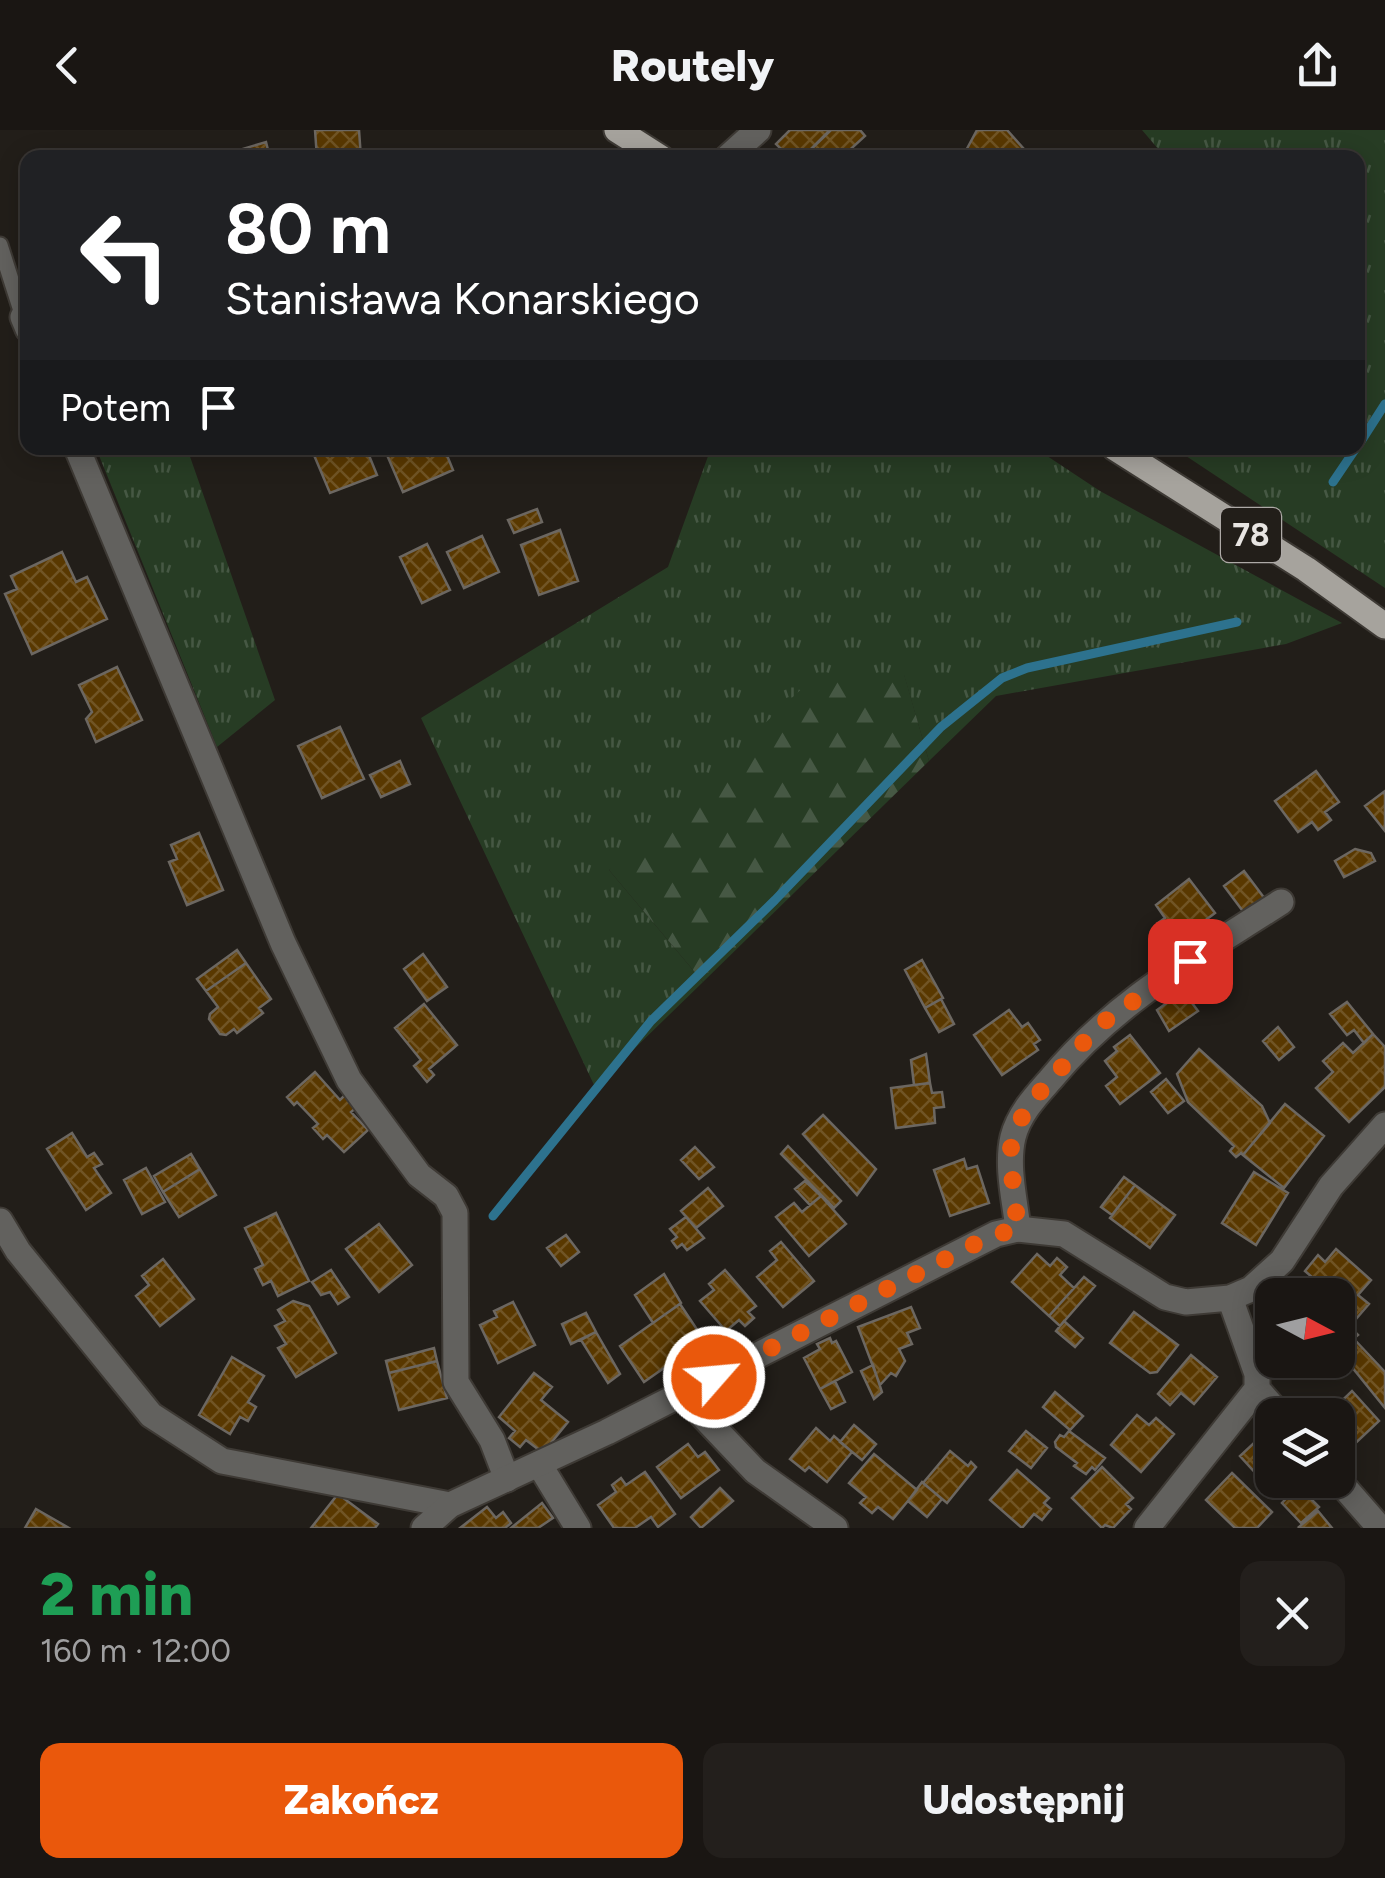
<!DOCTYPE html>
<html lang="pl">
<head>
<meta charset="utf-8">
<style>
  :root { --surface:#1a1613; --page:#231f1c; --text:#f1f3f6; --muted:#9f9fa0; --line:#383533; --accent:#ea580c }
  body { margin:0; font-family:Figtree,sans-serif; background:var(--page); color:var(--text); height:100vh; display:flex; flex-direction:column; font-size:38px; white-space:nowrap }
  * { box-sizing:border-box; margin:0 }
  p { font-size:32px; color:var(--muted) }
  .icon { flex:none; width:55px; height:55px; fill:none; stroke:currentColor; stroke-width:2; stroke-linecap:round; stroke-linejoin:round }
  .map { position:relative; height:1398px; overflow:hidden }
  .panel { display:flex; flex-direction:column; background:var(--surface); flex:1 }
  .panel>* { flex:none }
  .guide { position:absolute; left:20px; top:20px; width:1345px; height:305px; border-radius:20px; box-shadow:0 5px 25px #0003,0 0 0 2px var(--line); background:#202124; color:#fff; overflow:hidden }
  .needle { width:65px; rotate:97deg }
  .buttons { position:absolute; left:1255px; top:1148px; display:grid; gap:20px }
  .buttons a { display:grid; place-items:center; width:100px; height:100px; border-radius:20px; background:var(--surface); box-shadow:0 5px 25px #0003,0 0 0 2px var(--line); font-size:50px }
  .pin { position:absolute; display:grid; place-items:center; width:85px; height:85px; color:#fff; margin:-42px; border-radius:20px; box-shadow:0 5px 15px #0006 }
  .me { position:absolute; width:110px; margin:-55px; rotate:63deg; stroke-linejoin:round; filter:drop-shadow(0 0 8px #0008) }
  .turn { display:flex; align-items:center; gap:35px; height:210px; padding:0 40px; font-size:45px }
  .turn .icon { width:130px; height:130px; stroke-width:2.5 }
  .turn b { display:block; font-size:70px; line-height:85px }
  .then { display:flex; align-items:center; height:95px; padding:0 40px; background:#0003; gap:20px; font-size:38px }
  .round { display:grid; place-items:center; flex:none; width:105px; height:105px; border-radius:20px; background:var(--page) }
  .headline { display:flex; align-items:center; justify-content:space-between; height:170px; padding:0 40px }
  h1 { font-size:60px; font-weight:800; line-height:75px; color:#1e9e55 }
  .cta { display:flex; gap:20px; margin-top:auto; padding:20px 40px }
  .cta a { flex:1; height:115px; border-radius:20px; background:var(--accent); color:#fff; font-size:40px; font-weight:800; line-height:115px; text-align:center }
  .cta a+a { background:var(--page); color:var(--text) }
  header { display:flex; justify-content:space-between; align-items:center; height:130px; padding:0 40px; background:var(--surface); font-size:45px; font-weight:800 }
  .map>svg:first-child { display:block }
  .grass { fill:url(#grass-tufts) }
  .forest { fill:url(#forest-firs) }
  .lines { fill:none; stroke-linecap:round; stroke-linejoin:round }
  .stream { stroke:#2d728e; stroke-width:9 }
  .building { fill:url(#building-cross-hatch); stroke:#6c6761; stroke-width:2.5 }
  .service-casing { stroke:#3e3a35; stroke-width:19 }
  .minor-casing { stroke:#3e3a35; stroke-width:29 }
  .tertiary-casing { stroke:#3e3a35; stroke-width:29 }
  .primary-casing { stroke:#3e3a35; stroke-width:29 }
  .service { stroke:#62615e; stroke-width:15 }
  .minor { stroke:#62615e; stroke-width:25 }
  .tertiary { stroke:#62615e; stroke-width:25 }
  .primary { stroke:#a6a39d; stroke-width:25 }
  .route { stroke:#ea580c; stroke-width:18; stroke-dasharray:0 32.4 }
  .labels { text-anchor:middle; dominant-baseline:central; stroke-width:8; stroke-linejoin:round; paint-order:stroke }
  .shield { fill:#221e19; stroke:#ada9a6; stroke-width:2.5 }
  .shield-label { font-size:32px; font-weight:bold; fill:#e8e5e2 }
</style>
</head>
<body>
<header><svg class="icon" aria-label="back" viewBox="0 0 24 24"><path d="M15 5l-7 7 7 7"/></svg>Routely<svg class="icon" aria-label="share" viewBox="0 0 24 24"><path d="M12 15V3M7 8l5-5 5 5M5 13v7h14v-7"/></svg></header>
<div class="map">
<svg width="1385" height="1398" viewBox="0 0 1385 1398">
  <defs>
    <pattern id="grass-tufts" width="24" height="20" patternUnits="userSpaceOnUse" patternTransform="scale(2.5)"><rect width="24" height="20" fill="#273c24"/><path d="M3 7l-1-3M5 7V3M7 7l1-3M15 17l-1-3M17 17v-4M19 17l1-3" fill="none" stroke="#465844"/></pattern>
    <pattern id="forest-firs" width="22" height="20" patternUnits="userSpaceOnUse" patternTransform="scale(2.5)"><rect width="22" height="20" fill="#273c24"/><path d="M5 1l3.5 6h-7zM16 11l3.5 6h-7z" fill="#465844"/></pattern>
    <pattern id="building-cross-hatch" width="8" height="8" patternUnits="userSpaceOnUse" patternTransform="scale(2.5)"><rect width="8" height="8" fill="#593800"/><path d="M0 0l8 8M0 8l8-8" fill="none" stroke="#715525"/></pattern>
  </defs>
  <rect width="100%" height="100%" fill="#221e19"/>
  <path class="grass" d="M1142 0H1385V458L1174 318H1358V28L1165 27Z
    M96 318H187L275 570 217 617Z
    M711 318H1035L1100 361 1342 493 1286 514 996 566 929 631 904 545 609 740 703 852 595 957 421 588 668 437Z"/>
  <path class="forest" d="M904 544 929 631 703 852 609 740 812 549Z"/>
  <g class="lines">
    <path class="stream" d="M1358 316 1385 274
      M1333 352 1356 318
      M493 1086 651 891 775 770 941 597 1002 548 1027 538 1237 492"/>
  </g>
  <path class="building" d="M315 0H359L361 28H317Z
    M790 0H828L829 1 802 28H790L776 14Z
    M831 0H860L865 6 841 28H802Z
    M977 0H1007L1032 28H962Z
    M266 12 270 28H216V27Z
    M311 318H366L377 345 330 363Z
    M404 318H444L453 340 403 362 387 325Z
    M537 379 542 392 514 403 508 390Z
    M560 400 578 451 539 465 521 415Z
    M482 406 499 442 464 458 447 422Z
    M427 414 450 460 422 473 400 427Z
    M62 422 76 452 87 447 107 489 32 524 5 464 17 459 11 446Z
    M117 537 142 590 96 612 86 589 92 582 79 555Z
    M340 597 364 649 322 668 298 616Z
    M400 631 410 654 381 667 370 645Z
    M1316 641 1339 672 1325 682 1331 690 1318 700 1312 692 1298 702 1275 671Z
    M1385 661V701L1365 676Z
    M199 703 223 760 187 775 169 732 177 729 171 715Z
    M1355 719 1371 723 1375 731 1344 747 1335 731Z
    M1244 741 1265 769 1245 784 1224 756Z
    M1189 749 1215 783 1174 814 1158 793 1165 788 1156 775Z
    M237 820 246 833 206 861 197 849Z
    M423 824 447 857 427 871 404 839Z
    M922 830 943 868 925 878 905 840Z
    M246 833 271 869 259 878 263 883 237 903 234 899 226 905 220 904 209 889 210 884 218 877 206 861Z
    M1183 861 1198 881 1169 901 1157 880Z
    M941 869 954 894 939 902 925 878Z
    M1347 872 1373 904 1364 913 1354 900 1347 905 1330 884Z
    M424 874 457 915 429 939 434 945 427 952 414 936 421 930 395 898Z
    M1009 880 1022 897 1028 893 1040 910 1034 914 1038 920 1002 945 974 905Z
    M1278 897 1294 917 1279 930 1263 911Z
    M1373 904 1385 917V957L1349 992 1316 958 1333 942 1323 931 1343 913 1353 923Z
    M1130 905 1160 943 1120 974 1106 956 1117 947 1105 931 1117 921 1114 917Z
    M1199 919 1262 976 1270 993 1243 1025 1241 1023 1236 1027 1230 1021 1234 1016 1188 972 1177 944Z
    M926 924 930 953 914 955 911 930Z
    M315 942 340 970 345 965 357 977 351 982 368 1000 344 1022 327 1005 323 1009 313 998 318 994 297 972 294 975 287 967Z
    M1166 949 1184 971 1168 983 1151 962Z
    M930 953 932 963 942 962 944 977 934 978 935 993 896 998 891 958Z
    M1285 974 1324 1006 1284 1058 1243 1025Z
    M823 985 876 1039 857 1065 803 1004Z
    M72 1003 87 1027 94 1023 102 1034 94 1038 111 1063 86 1080 47 1019Z
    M788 1016 841 1071 834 1078 781 1024Z
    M695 1017 714 1037 699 1049 681 1030Z
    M191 1024 200 1039 163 1062 154 1046Z
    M964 1029 967 1039 977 1036 989 1073 950 1086 934 1040Z
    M146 1038 165 1072 142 1084 124 1050Z
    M200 1039 216 1065 179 1087 163 1062Z
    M1254 1042 1288 1063 1256 1115 1222 1093Z
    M1124 1047 1135 1055 1112 1085 1101 1077Z
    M805 1051 821 1066 810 1075 795 1059Z
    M1135 1055 1175 1085 1150 1118 1110 1088Z
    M708 1058 723 1076 696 1098 681 1081Z
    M821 1066 846 1094 809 1126 776 1087 794 1073 802 1082Z
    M276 1083 309 1151 278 1166 271 1151 263 1155 255 1139 263 1135 245 1098Z
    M686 1087 704 1108 687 1120 682 1114 677 1118 672 1111 677 1107 670 1099Z
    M379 1094 412 1135 379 1162 346 1119Z
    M566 1105 579 1122 561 1136 547 1118Z
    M781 1112 814 1151 783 1177 757 1147 777 1130 770 1121Z
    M1336 1119 1371 1150 1358 1165 1369 1174 1356 1189 1346 1180 1338 1189V1165H1296L1312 1147 1305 1141 1318 1125 1325 1132Z
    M1037 1124 1050 1136 1057 1128 1067 1137 1060 1145 1074 1158 1049 1186 1012 1152Z
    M163 1129 194 1169 160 1196 136 1166 149 1155 142 1146Z
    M331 1140 349 1167 338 1174 330 1162 321 1165 312 1152Z
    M725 1140 756 1176 748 1182 754 1188 745 1196 739 1190 726 1201 700 1171 714 1160 709 1154Z
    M664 1144 681 1173 653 1193 635 1165Z
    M1084 1147 1095 1156 1060 1196 1049 1186Z
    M293 1171 309 1176 336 1223 296 1247 278 1218 286 1214 275 1196 285 1191 278 1180Z
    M513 1172 535 1215 498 1233 480 1195 497 1187 494 1181Z
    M680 1174 704 1210 644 1252 620 1216Z
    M911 1177 920 1198 907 1203 912 1214 899 1219 905 1231 896 1246 891 1243 880 1255 858 1197Z
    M1134 1182 1178 1215 1157 1242 1150 1243 1110 1213Z
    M586 1183 596 1202 571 1214 562 1194Z
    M1064 1191 1083 1208 1075 1217 1056 1201Z
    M1346 1193 1358 1205 1339 1221 1338 1201Z
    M596 1202 620 1244 608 1253 581 1210Z
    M830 1208 832 1213 836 1211 852 1242 820 1259 804 1228 820 1219 817 1214Z
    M1353 1208 1385 1242V1278L1339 1221Z
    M434 1218 437 1231 389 1243 386 1231Z
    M1191 1225 1217 1247 1194 1274 1181 1263 1170 1275 1158 1264Z
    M232 1227 264 1246 248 1272 256 1277 248 1291 240 1287 230 1304 199 1285Z
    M437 1231 447 1268 399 1280 389 1243Z
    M873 1235 882 1262 874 1269 861 1241Z
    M534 1243 552 1257 541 1270 568 1292 546 1319 539 1320 526 1310 520 1317 509 1308 515 1301 499 1287Z
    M835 1251 845 1272 831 1279 820 1259Z
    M1352 1261 1379 1291 1345 1323 1338 1315V1285H1327Z
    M1055 1262 1083 1286 1070 1300 1043 1277Z
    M1137 1285 1149 1295 1156 1288 1174 1304 1141 1342 1111 1315Z
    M854 1295 876 1314 862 1330 840 1312Z
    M816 1298 830 1311 834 1306 852 1322 827 1352 809 1337 805 1341 790 1329Z
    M1269 1299 1272 1302V1350H1280L1270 1359 1240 1326Z
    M1026 1301 1047 1318 1031 1338 1009 1321Z
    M1069 1301 1105 1328 1095 1340 1092 1337 1086 1344 1074 1336 1077 1333 1056 1317 1055 1312 1060 1305 1064 1307Z
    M688 1314 698 1327 705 1322 719 1340 681 1368 657 1337Z
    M950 1321 968 1336 971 1332 976 1337 947 1373 923 1353Z
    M874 1324 917 1360 893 1389 878 1377 872 1383 860 1373 866 1367 849 1353Z
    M1102 1337 1133 1368 1126 1374 1131 1379 1113 1398 1105 1395 1102 1398 1072 1368Z
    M1017 1340 1049 1368 1044 1373 1051 1379 1042 1390 1034 1384 1022 1398 990 1370Z
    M645 1342 675 1384 658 1397 651 1387 635 1398H614L598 1375 616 1362 612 1355 621 1348 626 1355Z
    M1232 1343 1272 1382 1257 1398H1235L1206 1370Z
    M922 1352 942 1369 927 1387 908 1371Z
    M1298 1356 1319 1377 1301 1393 1282 1373Z
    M720 1358 733 1371 701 1398 691 1387Z
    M338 1364 378 1394 375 1398H311Z
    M542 1373 553 1388 538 1398H511Z
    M487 1377 496 1388 503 1382 511 1393 505 1398H460Z
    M36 1379 69 1398H25Z
    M1318 1381 1332 1398H1301L1299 1397Z"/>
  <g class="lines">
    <defs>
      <path id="service" d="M0 115 23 187"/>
      <path id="minor" d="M727 28 758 0
        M23 187 28 199
        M77 318 283 813 349 950 419 1045 446 1066 455 1083 456 1252 492 1310 507 1349
        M0 1091 18 1121 151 1285 222 1331 450 1375
        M1018 1099C1015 1071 1006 1036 1013 1007 1019 984 1035 967 1050 950 1115 871 1196 827 1281 772
        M1257 1259 1280 1285
        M682 1264 755 1341 835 1398
        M539 1334 578 1398
        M1338 1350 1380 1398
        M1147 1398 1257 1259V1244L1230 1168"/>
      <path id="tertiary" d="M424 1398 450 1375 607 1302 996 1104 1018 1099 1064 1104 1165 1167 1186 1172 1230 1168 1251 1159 1282 1131 1331 1056 1385 995"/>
      <path id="primary" d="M617 0 661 28
        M1115 318 1306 439 1385 496"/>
    </defs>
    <use href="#service" class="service-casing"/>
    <use href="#minor" class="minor-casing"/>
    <use href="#tertiary" class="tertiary-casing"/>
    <use href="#primary" class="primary-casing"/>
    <use href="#service" class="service"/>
    <use href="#minor" class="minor"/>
    <use href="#tertiary" class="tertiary"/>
    <use href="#primary" class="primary"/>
  </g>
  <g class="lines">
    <path class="route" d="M714 1247 975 1114 996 1104 1018 1100 1010 1026 1012 1010 1026 978 1098 896 1190 831"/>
  </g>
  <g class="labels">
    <rect class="shield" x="1221" y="378" width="60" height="54" rx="8"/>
    <g class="shield-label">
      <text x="1251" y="405">78</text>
    </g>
  </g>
</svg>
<div class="buttons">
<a><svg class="needle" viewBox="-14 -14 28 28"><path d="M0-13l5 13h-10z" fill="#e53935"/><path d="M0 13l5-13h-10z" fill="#9f9fa0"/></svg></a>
<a><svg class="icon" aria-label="layers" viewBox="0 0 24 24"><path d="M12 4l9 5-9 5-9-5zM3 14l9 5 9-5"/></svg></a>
</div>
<div class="pin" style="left:1190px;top:831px;background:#d93025"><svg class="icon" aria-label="arrive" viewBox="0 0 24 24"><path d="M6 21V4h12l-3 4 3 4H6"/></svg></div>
<svg class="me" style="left:714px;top:1247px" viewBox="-20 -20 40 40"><circle r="17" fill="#ea580c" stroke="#fff" stroke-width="3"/><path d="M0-11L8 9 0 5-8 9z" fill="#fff"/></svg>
<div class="guide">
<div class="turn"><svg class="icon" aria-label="left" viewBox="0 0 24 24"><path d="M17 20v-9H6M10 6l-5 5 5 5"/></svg><div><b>80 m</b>Stanisława Konarskiego</div></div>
<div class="then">Potem<svg class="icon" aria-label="arrive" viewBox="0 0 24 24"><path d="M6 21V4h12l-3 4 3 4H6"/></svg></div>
</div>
</div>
<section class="panel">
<div class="headline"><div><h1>2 min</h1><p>160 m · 12:00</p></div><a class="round"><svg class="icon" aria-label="close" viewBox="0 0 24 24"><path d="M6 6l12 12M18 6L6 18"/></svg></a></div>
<div class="cta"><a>Zakończ</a><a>Udostępnij</a></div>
</section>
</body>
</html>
